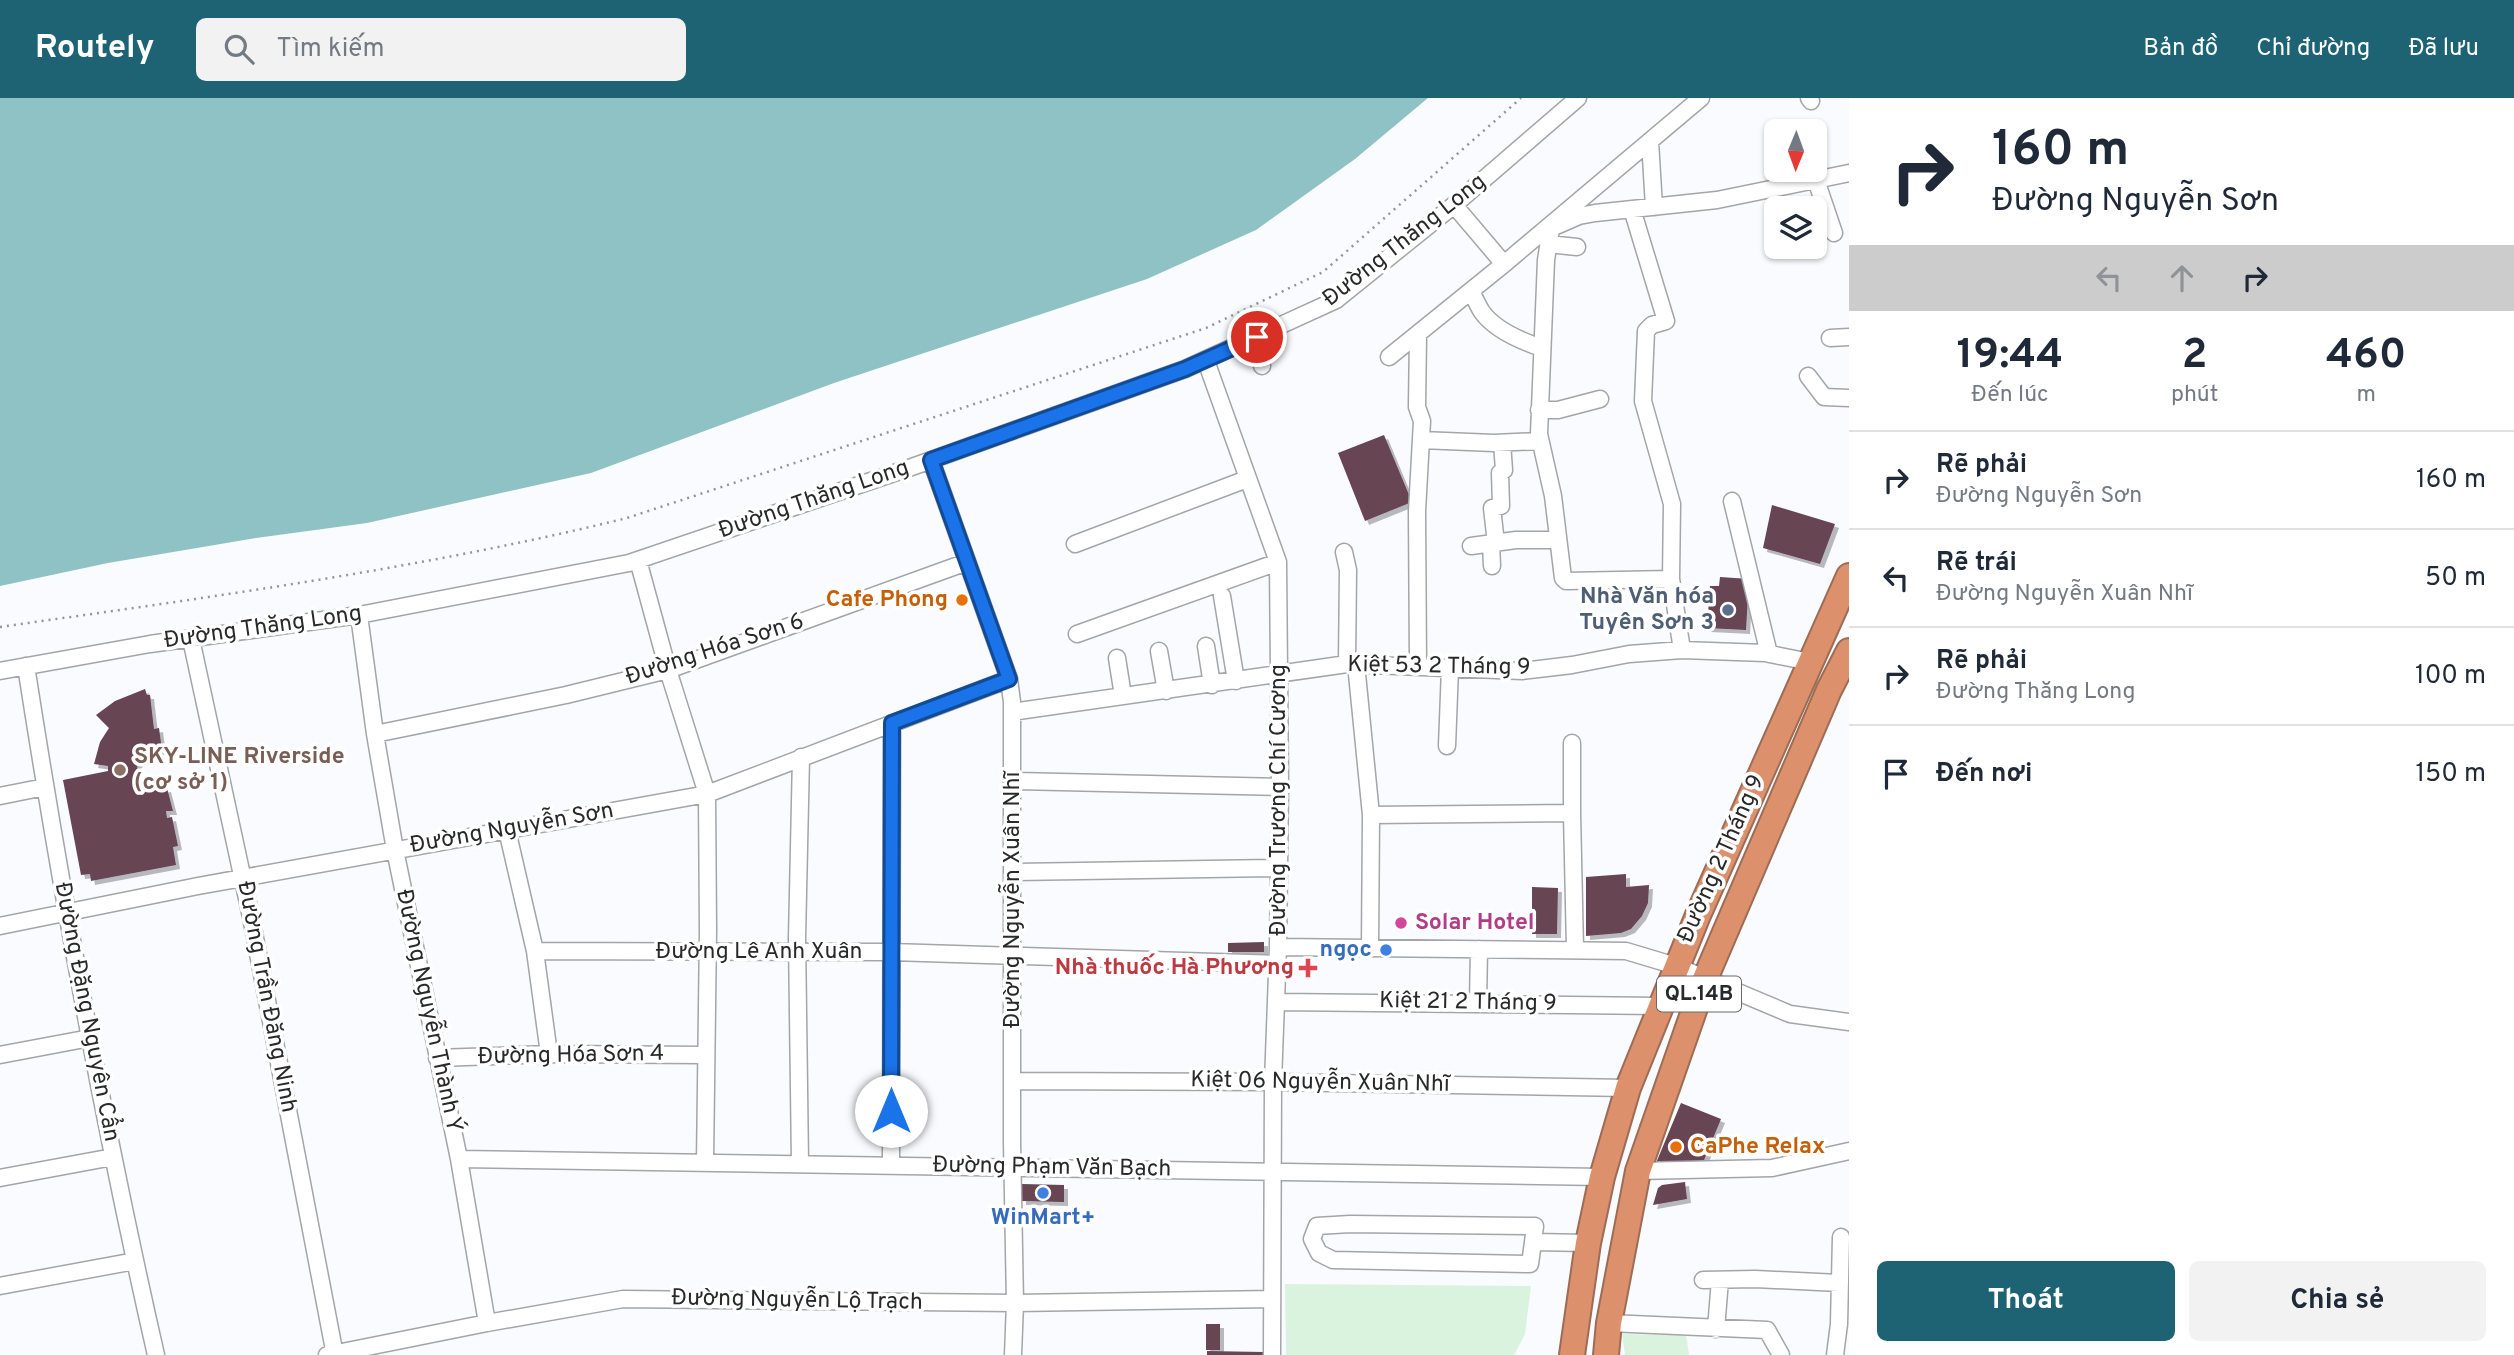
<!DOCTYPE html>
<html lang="vi">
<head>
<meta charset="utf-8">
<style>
  :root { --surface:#fff; --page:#f2f2f3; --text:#1f2937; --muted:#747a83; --line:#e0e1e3; --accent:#1d6373 }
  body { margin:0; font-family:Overpass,sans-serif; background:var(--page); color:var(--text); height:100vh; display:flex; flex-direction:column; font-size:26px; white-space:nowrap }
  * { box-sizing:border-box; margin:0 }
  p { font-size:23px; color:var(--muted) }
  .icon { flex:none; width:38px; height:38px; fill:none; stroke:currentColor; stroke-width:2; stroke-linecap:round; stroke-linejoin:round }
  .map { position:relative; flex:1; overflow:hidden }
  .details { display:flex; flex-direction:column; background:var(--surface); width:665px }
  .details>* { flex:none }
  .hud { background:#fff; color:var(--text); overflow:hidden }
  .needle { width:46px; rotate:181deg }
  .tools { position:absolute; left:1764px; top:21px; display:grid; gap:14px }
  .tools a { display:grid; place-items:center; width:63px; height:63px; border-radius:10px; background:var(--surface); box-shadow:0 2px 5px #0004; font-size:35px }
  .pin { position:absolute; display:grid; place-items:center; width:60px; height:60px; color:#fff; margin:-30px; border:4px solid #fff; border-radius:50%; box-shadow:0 2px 7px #0007 }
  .me { position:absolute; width:77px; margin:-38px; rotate:0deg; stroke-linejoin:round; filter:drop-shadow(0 0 5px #0008) }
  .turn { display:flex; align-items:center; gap:24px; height:147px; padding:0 28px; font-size:32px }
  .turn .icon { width:91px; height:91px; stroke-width:2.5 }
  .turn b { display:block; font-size:49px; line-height:60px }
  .lanes { display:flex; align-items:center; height:66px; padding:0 28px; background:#0003; justify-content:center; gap:35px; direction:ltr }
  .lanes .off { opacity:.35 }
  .eta { display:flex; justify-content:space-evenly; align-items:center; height:119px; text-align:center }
  .eta b { font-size:42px; font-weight:700; line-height:49px }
  .primary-button { display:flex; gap:14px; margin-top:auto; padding:14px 28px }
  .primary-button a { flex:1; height:80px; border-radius:10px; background:var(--accent); color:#fff; font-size:28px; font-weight:700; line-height:80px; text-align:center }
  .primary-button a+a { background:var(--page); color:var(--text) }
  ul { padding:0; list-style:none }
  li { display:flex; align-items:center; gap:21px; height:98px; padding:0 28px; border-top:2px solid var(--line) }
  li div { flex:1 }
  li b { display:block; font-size:26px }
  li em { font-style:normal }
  header { display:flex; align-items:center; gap:42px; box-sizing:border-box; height:98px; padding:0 35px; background:var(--accent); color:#fff }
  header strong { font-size:33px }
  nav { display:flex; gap:38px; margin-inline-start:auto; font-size:24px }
  .search { width:490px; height:63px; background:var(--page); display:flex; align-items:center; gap:18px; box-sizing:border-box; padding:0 24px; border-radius:10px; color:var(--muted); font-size:26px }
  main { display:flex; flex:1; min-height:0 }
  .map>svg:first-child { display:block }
  .green { fill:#d9f3df }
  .water { fill:#8fc2c4 }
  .building { fill:#674453; filter:url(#shadow) }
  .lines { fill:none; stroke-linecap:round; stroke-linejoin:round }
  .minor-casing { stroke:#a3a5a8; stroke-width:19 }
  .highway-casing { stroke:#9d6c55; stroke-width:28 }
  .path { stroke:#939597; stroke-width:2.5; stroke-dasharray:2 5; stroke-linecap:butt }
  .minor { stroke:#fff; stroke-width:16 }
  .highway { stroke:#dc906c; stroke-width:24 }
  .route-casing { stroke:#114b97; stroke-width:18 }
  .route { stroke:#1a73e8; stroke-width:12 }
  .food-dot { fill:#e8710a; stroke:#fff; stroke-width:2.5 }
  .service-dot { fill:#5c6f8a; stroke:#fff; stroke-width:2.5 }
  .education-dot { fill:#8d6e63; stroke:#fff; stroke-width:2.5 }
  .hotel-dot { fill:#d1479c; stroke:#fff; stroke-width:2.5 }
  .shop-dot { fill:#3f7fe0; stroke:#fff; stroke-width:2.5 }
  .health-dot { fill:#e0444e; stroke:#fff; stroke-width:2.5 }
  .labels { text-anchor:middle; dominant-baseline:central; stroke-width:7; stroke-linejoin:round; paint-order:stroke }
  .shield { fill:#fff; stroke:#68696a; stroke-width:2 }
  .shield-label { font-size:21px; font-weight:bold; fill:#28292a }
  .street-label { font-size:23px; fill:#28292a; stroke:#fff }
  .service-label { font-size:23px; font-weight:bold; fill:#4e5e75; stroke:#fff; text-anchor:end }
  .food-label { font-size:23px; font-weight:bold; fill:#c56008; stroke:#fff; text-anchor:end }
  .education-label { font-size:23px; font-weight:bold; fill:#785e54; stroke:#fff; text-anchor:start }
  .hotel-label { font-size:23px; font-weight:bold; fill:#b23c85; stroke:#fff; text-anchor:start }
  .shop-label { font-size:23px; font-weight:bold; fill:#366cbe; stroke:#fff; text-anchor:end }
  .health-label { font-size:23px; font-weight:bold; fill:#be3a42; stroke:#fff; text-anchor:end }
</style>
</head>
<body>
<header>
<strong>Routely</strong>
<div class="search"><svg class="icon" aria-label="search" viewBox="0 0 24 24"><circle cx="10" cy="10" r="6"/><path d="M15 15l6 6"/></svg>Tìm kiếm</div>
<nav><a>Bản đồ</a><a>Chỉ đường</a><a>Đã lưu</a></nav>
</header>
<main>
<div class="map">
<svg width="1849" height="1257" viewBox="0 0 1849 1257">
  <defs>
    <filter id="shadow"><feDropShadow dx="4" dy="4" stdDeviation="0" flood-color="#0004"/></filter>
  </defs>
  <rect width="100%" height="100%" fill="#f9fbff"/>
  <path class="green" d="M1285 1186 1531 1188 1525 1236 1514 1257H1286Z
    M1622 1236 1686 1237 1689 1257H1625Z"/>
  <path class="water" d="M0 0H1428L1355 61 1256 132 1147 181 834 285 591 375 367 425 256 440 108 465 0 488Z"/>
  <path class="building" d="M1384 337 1412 404 1365 423 1338 355Z
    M1772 407 1835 426 1820 466 1763 450Z
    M1720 479 1749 481 1746 532 1707 530 1710 488H1719Z
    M145 591 147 597H150L154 631 159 630 162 652 143 659 137 667 139 681 146 688 154 692 167 690 173 713H166L167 720 172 719 178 748 173 749 176 767 91 783 90 776 81 777 63 682 108 673V668L94 666 100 644 109 630 96 617 115 603Z
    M1626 776V789L1649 787 1648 805 1642 818 1631 831 1621 835 1586 838V779Z
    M1532 789 1558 790 1557 836H1532Z
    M1264 844V854H1228V845Z
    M1681 1005 1721 1021 1702 1067 1656 1065Z
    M1685 1084 1687 1101 1653 1107 1658 1090 1662 1087Z
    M1022 1086 1064 1087V1104L1022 1103Z
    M1206 1226H1220V1252H1206Z
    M1207 1253 1263 1254V1257H1207Z"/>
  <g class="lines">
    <defs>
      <path id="minor" d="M1809 0 1811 3
        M1650 43 1654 109
        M1816 82 1834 135
        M1454 107 1504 166
        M1632 111 1666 223 1652 227 1646 233 1643 303 1672 406 1671 481
        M1556 128 1579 118 1595 115 1717 102 1849 75
        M1551 131 1546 162 1539 336 1553 398 1563 480 1566 483 1671 481 1682 552
        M1548 146 1577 149
        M1471 194C1475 200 1478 208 1482 214 1495 232 1521 243 1542 250
        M1418 237 1417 309 1422 323 1417 413 1418 568
        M1257 239 1262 268
        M1830 240 1849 239
        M1389 259 1504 166 1701 0
        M1206 263 1278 464 1280 689 1278 849 1273 984 1272 1257
        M1808 278 1824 299 1849 300
        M1539 312H1558L1600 301
        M1421 342 1494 345 1540 343
        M931 362 1009 581 1012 604V1044L1015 1205 1013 1257
        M1732 403 1769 556
        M1491 445 1492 468
        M1496 445 1492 410 1501 408 1500 375 1504 372 1502 345
        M1075 446 1247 381
        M1471 448 1516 442H1558
        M1344 454 1348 472 1347 566
        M638 462 668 572 707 696 708 832 705 1065
        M1222 498 1236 583
        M359 517 375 636 395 752 459 1061 487 1225
        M1077 536 1278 464
        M191 541 251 819 335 1257
        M1206 548 1212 587
        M1159 553 1166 593
        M1117 560 1123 598
        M1356 566 1371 717 1370 850
        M26 568C62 799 104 1029 156 1257
        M0 573 150 546 359 517 629 465 909 370 1185 271 1336 202 1454 107 1578 0
        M1012 614 1347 566 1522 573 1572 567 1629 556 1682 552 1765 555 1810 564
        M375 636 566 597 668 572 967 464
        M1572 645V715
        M1447 648 1450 570
        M1013 683 1280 689
        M0 698 45 689
        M1371 717 1572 715 1575 851
        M507 732 535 853 549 956
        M1013 774 1278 770
        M0 828 198 788 707 696 1009 581
        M1278 849 1626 853 1676 868 1790 916 1849 924
        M535 853 892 854 1277 866
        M1276 904 1660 908
        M1478 905 1479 851
        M0 957 90 940
        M437 960 549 956 705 957
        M1013 983 1273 984 1628 990
        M459 1061 1602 1079
        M800 1065 797 840 801 659
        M891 1066 892 625
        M1638 1073 1772 1070 1849 1053
        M0 1080 113 1059
        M1533 1144 1535 1128 1350 1126 1317 1128 1312 1141 1319 1155 1333 1162 1530 1166 1533 1144 1588 1145
        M1703 1182 1755 1181 1839 1185
        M0 1188 135 1163
        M1609 1225 1767 1232 1781 1257
        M1716 1231 1720 1182
        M327 1257 487 1225 623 1201 1015 1205 1272 1201
        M1835 1257 1839 1226 1841 1139"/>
      <path id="highway" d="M1572 1257 1588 1145 1602 1079 1628 990 1698 817 1849 478
        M1606 1257 1609 1225 1638 1073 1705 881 1829 592 1849 553"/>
    </defs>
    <use href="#minor" class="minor-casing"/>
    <use href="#highway" class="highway-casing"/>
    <path class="path" d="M0 529C210 499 421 471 627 420L1206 230 1323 174 1521 0"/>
    <use href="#minor" class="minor"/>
    <use href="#highway" class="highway"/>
  </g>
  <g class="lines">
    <defs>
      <path id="route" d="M891 1013 892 625 1009 581 931 362 1185 271 1257 239"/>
    </defs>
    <use href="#route" class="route-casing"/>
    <use href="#route" class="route"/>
  </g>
  <g class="food-dot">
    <circle cx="962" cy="502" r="7"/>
    <circle cx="1676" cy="1049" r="7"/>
  </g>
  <circle class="service-dot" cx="1728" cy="512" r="7"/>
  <circle class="education-dot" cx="120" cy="672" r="7"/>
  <circle class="hotel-dot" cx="1401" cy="825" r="7"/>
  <g class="shop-dot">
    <circle cx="1386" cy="852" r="7"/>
    <circle cx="1043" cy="1095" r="7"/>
  </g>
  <path class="health-dot" d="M1304.5 859.5h7v7h7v7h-7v7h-7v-7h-7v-7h7z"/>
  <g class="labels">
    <rect class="shield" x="1657" y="878.5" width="84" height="35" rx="5"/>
    <g class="shield-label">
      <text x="1699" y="896">QL.14B</text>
    </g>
    <g class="street-label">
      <text transform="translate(1405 143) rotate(-38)">Đường Thăng Long</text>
      <text transform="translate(814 402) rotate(-19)">Đường Thăng Long</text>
      <text transform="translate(263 530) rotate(-8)">Đường Thăng Long</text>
      <text transform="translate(715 552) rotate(-18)">Đường Hóa Sơn 6</text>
      <text transform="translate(1439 569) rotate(1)">Kiệt 53 2 Tháng 9</text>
      <text transform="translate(1279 702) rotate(-90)">Đường Trương Chí Cương</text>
      <text transform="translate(512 731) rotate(-10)">Đường Nguyễn Sơn</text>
      <text transform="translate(1722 761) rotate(-66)">Đường 2 Tháng 9</text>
      <text transform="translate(1013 802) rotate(-90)">Đường Nguyễn Xuân Nhĩ</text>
      <text x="759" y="854">Đường Lê Anh Xuân</text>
      <text transform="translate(266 899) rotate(79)">Đường Trần Đăng Ninh</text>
      <text transform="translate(1468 905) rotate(1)">Kiệt 21 2 Tháng 9</text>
      <text transform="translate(428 913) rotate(78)">Đường Nguyễn Thành Ý</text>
      <text transform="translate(86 914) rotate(79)">Đường Đặng Nguyên Cẩn</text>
      <text transform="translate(571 958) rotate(-1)">Đường Hóa Sơn 4</text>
      <text transform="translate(1320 985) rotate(1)">Kiệt 06 Nguyễn Xuân Nhĩ</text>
      <text transform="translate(1052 1070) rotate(1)">Đường Phạm Văn Bạch</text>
      <text transform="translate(797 1203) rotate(1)">Đường Nguyễn Lộ Trạch</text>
    </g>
    <g class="service-label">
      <text x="1714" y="499">Nhà Văn hóa<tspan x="1714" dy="26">Tuyên Sơn 3</tspan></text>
    </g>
    <g class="food-label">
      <text x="948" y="502">Cafe Phong</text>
      <text x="1690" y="1049" text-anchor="start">CaPhe Relax</text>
    </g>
    <g class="education-label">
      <text x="134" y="659">SKY-LINE Riverside<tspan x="134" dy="26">(cơ sở 1)</tspan></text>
    </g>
    <g class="hotel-label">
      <text x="1415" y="825">Solar Hotel</text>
    </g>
    <g class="shop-label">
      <text x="1372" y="852">ngọc</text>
      <text x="1043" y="1120" text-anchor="middle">WinMart+</text>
    </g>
    <g class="health-label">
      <text x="1294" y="870">Nhà thuốc Hà Phương</text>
    </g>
  </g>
</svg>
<div class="tools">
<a><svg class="needle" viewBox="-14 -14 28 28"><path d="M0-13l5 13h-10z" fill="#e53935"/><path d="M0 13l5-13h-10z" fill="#747a83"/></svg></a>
<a><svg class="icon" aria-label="layers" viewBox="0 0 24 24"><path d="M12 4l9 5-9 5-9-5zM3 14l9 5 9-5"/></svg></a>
</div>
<div class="pin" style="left:1257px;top:239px;background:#d93025"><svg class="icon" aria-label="arrive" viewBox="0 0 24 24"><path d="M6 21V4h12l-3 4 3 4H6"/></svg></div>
<svg class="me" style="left:891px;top:1013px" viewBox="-20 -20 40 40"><circle r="19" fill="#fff"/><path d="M0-13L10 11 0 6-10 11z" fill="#1a73e8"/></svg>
</div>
<section class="details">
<div class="hud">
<div class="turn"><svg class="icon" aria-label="right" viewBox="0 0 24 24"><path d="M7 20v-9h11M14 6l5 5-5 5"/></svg><div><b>160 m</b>Đường Nguyễn Sơn</div></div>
<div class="lanes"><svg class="icon off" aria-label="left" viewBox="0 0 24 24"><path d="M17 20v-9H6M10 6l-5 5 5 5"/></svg><svg class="icon off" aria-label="ahead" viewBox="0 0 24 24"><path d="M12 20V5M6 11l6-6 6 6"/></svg><svg class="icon" aria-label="right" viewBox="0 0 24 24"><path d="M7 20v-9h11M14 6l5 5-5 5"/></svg></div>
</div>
<div class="eta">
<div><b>19:44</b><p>Đến lúc</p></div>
<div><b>2</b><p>phút</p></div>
<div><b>460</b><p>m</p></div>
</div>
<ul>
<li><svg class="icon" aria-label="right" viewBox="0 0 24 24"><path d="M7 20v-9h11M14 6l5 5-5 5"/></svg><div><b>Rẽ phải</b><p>Đường Nguyễn Sơn</p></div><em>160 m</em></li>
<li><svg class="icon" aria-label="left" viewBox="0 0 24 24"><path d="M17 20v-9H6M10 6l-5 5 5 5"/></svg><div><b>Rẽ trái</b><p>Đường Nguyễn Xuân Nhĩ</p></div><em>50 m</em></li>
<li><svg class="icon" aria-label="right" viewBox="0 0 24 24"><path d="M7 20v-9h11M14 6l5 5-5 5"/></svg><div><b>Rẽ phải</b><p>Đường Thăng Long</p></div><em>100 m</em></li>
<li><svg class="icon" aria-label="arrive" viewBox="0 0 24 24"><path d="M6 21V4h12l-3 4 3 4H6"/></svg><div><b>Đến nơi</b></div><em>150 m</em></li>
</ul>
<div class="primary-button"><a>Thoát</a><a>Chia sẻ</a></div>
</section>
</main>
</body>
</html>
